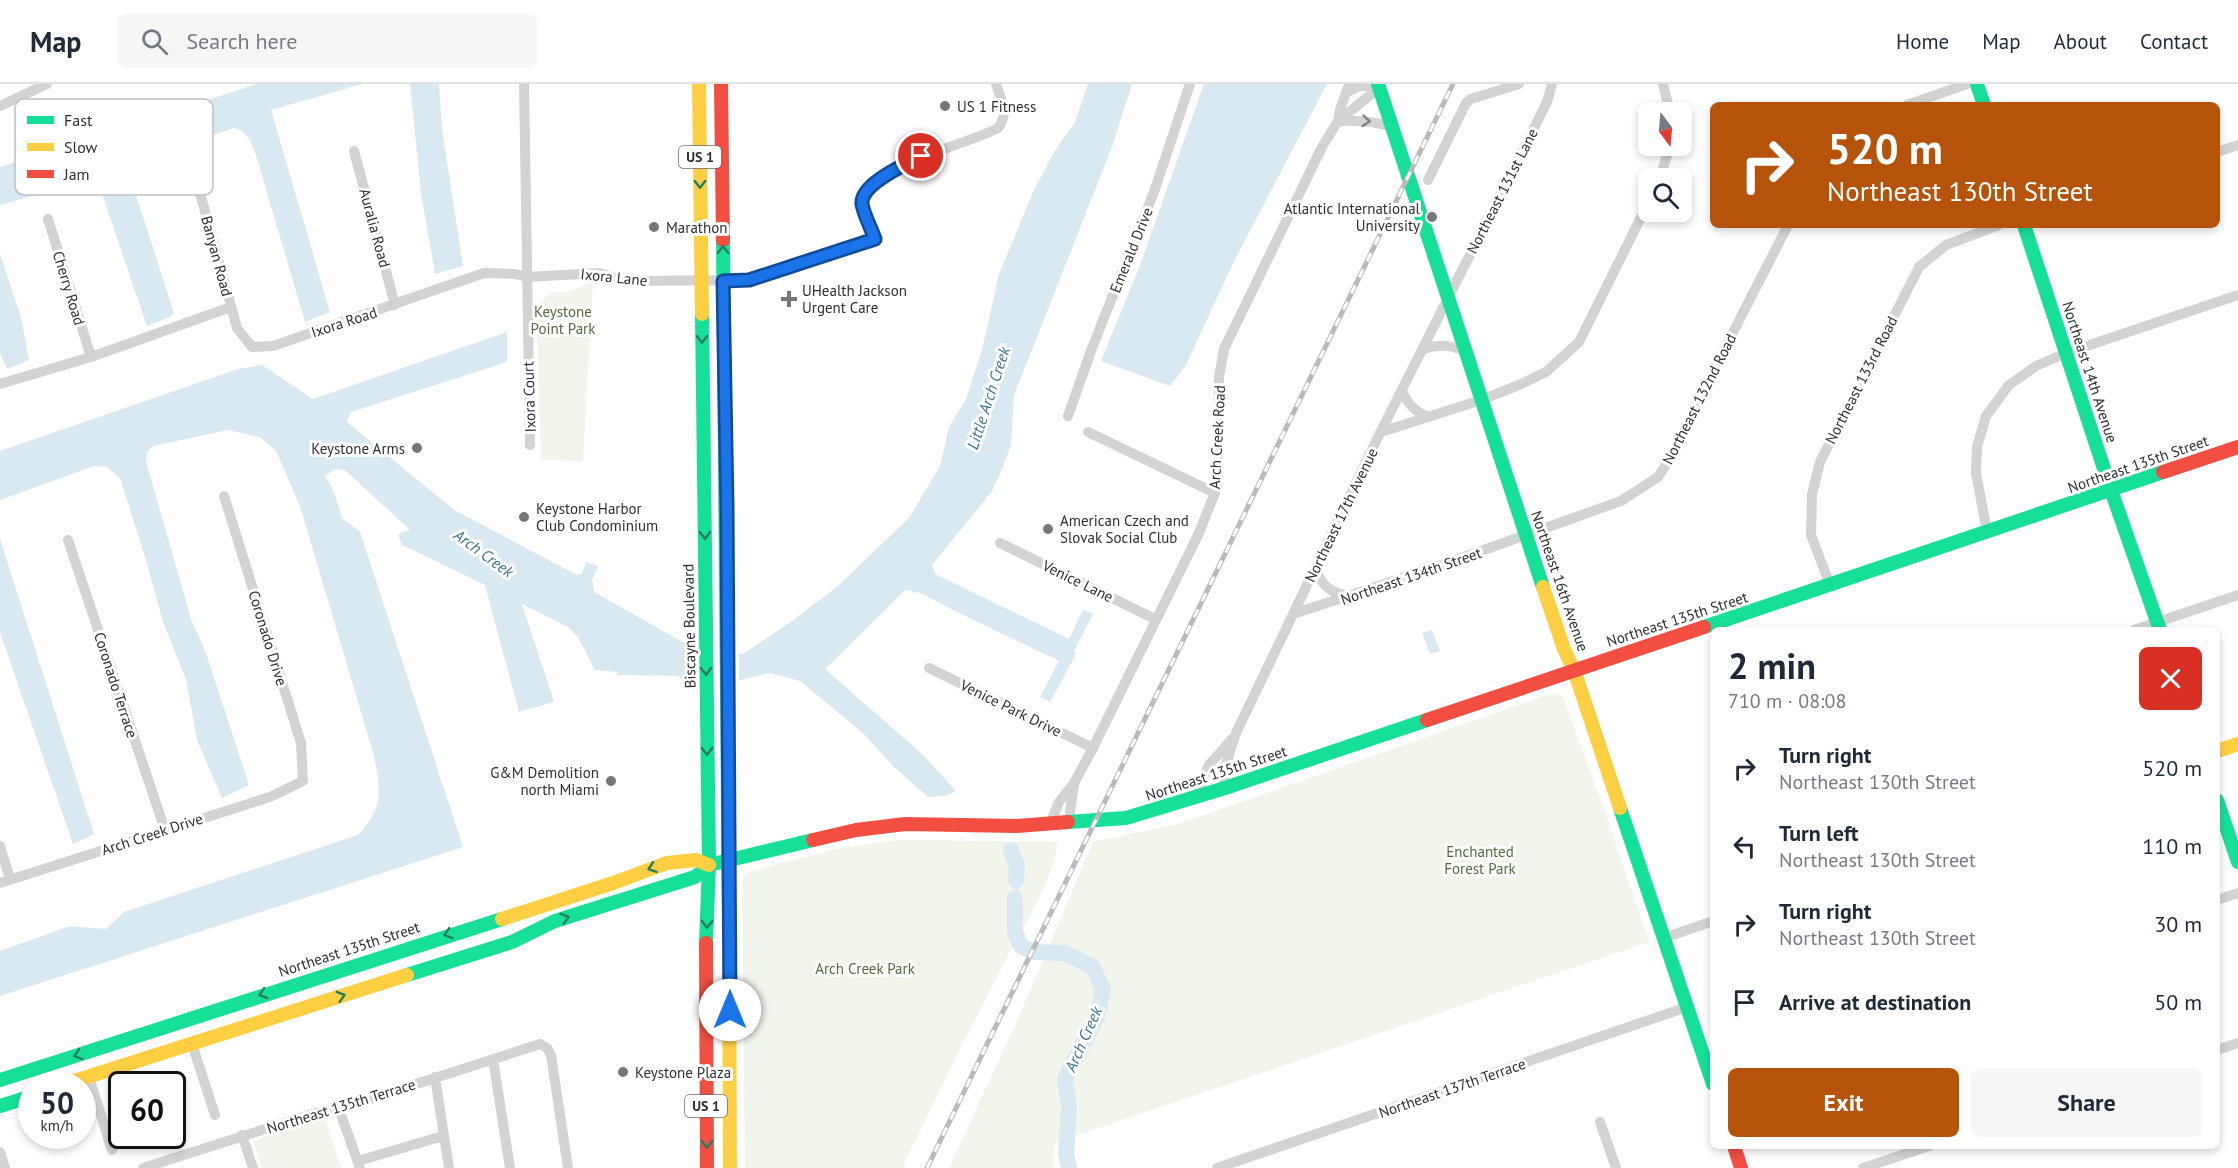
<!DOCTYPE html>
<html lang="en">
<head>
<meta charset="utf-8">
<style>
  :root { --surface:#fff; --page:#f6f6f7; --text:#1f2937; --muted:#747a83; --line:#e0e1e3; --accent:#b45309 }
  body { margin:0; font-family:"PT Sans",sans-serif; background:var(--page); color:var(--text); height:100vh; display:flex; flex-direction:column; font-size:22px; white-space:nowrap }
  * { box-sizing:border-box; margin:0 }
  p { font-size:20px; color:var(--muted) }
  .icon { flex:none; width:33px; height:33px; fill:none; stroke:currentColor; stroke-width:2; stroke-linecap:round; stroke-linejoin:round }
  .map { position:relative; flex:1; overflow:hidden }
  .drawer { position:absolute; left:1710px; top:543px; width:510px; height:522px; display:flex; flex-direction:column; background:var(--surface); border-radius:9px; box-shadow:0 3px 9px #0003 }
  .drawer>* { flex:none }
  .banner { position:absolute; left:1710px; top:18px; width:510px; height:126px; border-radius:9px; box-shadow:0 3px 9px #0003; background:#b45309; color:#fff; overflow:hidden }
  .needle { width:39px; rotate:164deg }
  .tools { position:absolute; left:1638px; top:18px; display:grid; gap:12px }
  .tools a { display:grid; place-items:center; width:54px; height:54px; border-radius:9px; background:var(--surface); box-shadow:0 3px 9px #0003; font-size:30px }
  .speed { position:absolute; left:18px; top:987px; display:flex; gap:12px; font-size:30px; font-weight:700; text-align:center }
  .speed>* { display:grid; place-content:center; width:78px; height:78px; border-radius:50%; background:var(--surface); box-shadow:0 3px 9px #0003; line-height:1 }
  .speed small { font-size:15px; font-weight:400 }
  .speed .limit { border:3px solid #111; border-radius:9px; background:#fff; color:#111 }
  .pin { position:absolute; display:grid; place-items:center; width:51px; height:51px; color:#fff; margin:-26px; border:3px solid #fff; border-radius:50%; box-shadow:0 2px 6px #0007 }
  .me { position:absolute; width:66px; margin:-33px; rotate:0deg; stroke-linejoin:round; filter:drop-shadow(0 0 4px #0008) }
  .turn { display:flex; align-items:center; gap:21px; height:126px; padding:0 18px; font-size:27px }
  .turn .icon { width:78px; height:78px; stroke-width:2.5 }
  .turn b { display:block; font-size:42px; line-height:51px }
  .round { display:grid; place-items:center; flex:none; width:63px; height:63px; border-radius:9px; background:var(--page) }
  .overview { display:flex; align-items:center; justify-content:space-between; height:102px; padding:0 18px }
  h1 { font-size:36px; font-weight:800; line-height:45px }
  .button { display:flex; gap:12px; margin-top:auto; padding:12px 18px }
  .button a { flex:1; height:69px; border-radius:9px; background:var(--accent); color:#fff; font-size:24px; font-weight:800; line-height:69px; text-align:center }
  .button a+a { background:var(--page); color:var(--text) }
  ul { padding:0; list-style:none }
  li { display:flex; align-items:center; gap:18px; height:78px; padding:0 18px }
  li div { flex:1 }
  li b { display:block; font-size:22px }
  li em { font-style:normal }
  header { display:flex; align-items:center; gap:36px; box-sizing:border-box; height:84px; padding:0 30px; background:var(--surface); border-bottom:2px solid var(--line) }
  header strong { font-size:28px }
  nav { display:flex; gap:33px; margin-inline-start:auto; font-size:21px }
  .search { width:420px; height:54px; background:var(--page); display:flex; align-items:center; gap:15px; box-sizing:border-box; padding:0 21px; border-radius:9px; color:var(--muted); font-size:22px }
  .map>svg:first-child { display:block }
  .green { fill:#f1f5ec }
  .water { fill:#d8e9f2 }
  .pier { fill:#fff }
  .lines { fill:none; stroke-linecap:round; stroke-linejoin:round }
  .river { stroke:#d8e9f2; stroke-width:16 }
  .street { stroke:#d3d3d3; stroke-width:10 }
  .fast { stroke:#16e098; stroke-width:14 }
  .slow { stroke:#ffcf43; stroke-width:14 }
  .jam { stroke:#f24e42; stroke-width:14 }
  .rail-casing { stroke:#bababa; stroke-width:5 }
  .rail { stroke:#fff; stroke-width:3; stroke-dasharray:9; stroke-linecap:butt }
  .oneway { stroke:#808080 }
  .oneway2 { stroke:#237e5e }
  .route-casing { stroke:#114b97; stroke-width:15 }
  .route { stroke:#1a73e8; stroke-width:10 }
  .poi-dot { fill:#777; stroke:#fff; stroke-width:2 }
  .labels { text-anchor:middle; dominant-baseline:central; stroke-width:6; stroke-linejoin:round; paint-order:stroke }
  .shield { fill:#fff; stroke:#6d6d6d; stroke-width:1.5 }
  .shield-label { font-size:14px; font-weight:bold; fill:#2e2e2e }
  .poi-label { font-size:15px; fill:#2e2e2e; stroke:#fff; text-anchor:start }
  .street-label { font-size:15px; fill:#2e2e2e; stroke:#fff }
  .park-label { font-size:15px; fill:#536b3b; stroke:#fff }
  .water-label { font-size:16px; font-style:italic; fill:#3b7392; stroke:#fff }
  .key { fill:#fff; stroke:#c0c0c0; stroke-width:1.5 }
  .key-label { font-size:16px; fill:#2e2e2e }
</style>
</head>
<body>
<header>
<strong>Map</strong>
<div class="search"><svg class="icon" aria-label="search" viewBox="0 0 24 24"><circle cx="10" cy="10" r="6"/><path d="M15 15l6 6"/></svg>Search here</div>
<nav><a>Home</a><a>Map</a><a>About</a><a>Contact</a></nav>
</header>
<div class="map">
<svg width="2238" height="1084" viewBox="0 0 2238 1084">
  <rect width="100%" height="100%" fill="#fff"/>
  <path class="green" d="M593 198 583 377 541 376 536 222 552 208H568Z
    M1559 609 1562 611 1605 728 1649 858 1054 1059 1053 1084H949L1017 937 1093 758 1178 740 1544 612Z
    M900 756 1058 758C1051 800 1024 841 1004 879 969 947 935 1015 902 1084H745L742 800 744 791 751 787 840 764Z
    M325 1034 341 1084H262L253 1057Z"/>
  <path class="water" d="M257 0H362L271 26 330 228 305 238 256 71C251 58 248 48 234 44L126 80 174 229 170 233 147 242 98 98 92 95 0 121V83Z
    M410 0H439L442 45 463 182 435 190 421 109Z
    M1088 0H1132L1112 63 1014 311 1011 361 1004 380 992 407 932 481 935 490 1069 555 1083 526 1093 530 1074 567 1076 570 1050 618 1040 613 1059 577 955 527 921 509 905 506 825 585 921 669 956 707 945 712 928 713 895 684 863 649 800 597 770 589 697 606 678 592 617 591V588L595 586 578 553 568 543 522 520 554 618 519 628 485 501 402 461 398 451 402 448 410 446 345 386 335 385 325 392 333 406 343 435 360 448 463 763 0 912V867L70 842 106 845 124 828 358 751C384 722 381 709 374 672L300 422 276 367 260 353 228 346 153 362 147 368 146 378 191 535 206 569 249 701 222 714 197 656 186 595 163 538 144 469 120 394 107 383 94 382 0 416V367L238 285 262 281 313 315 507 248V278L351 328 347 338 454 426 577 491 582 490 586 478 598 482 592 496 594 508 695 565 743 570 792 537 839 501 909 434 940 382 949 343 966 315 982 266 999 190 1019 142 1032 110 1054 68 1075 38Z
    M1204 0H1327L1234 177 1185 283 1170 302 1101 277 1139 184Z
    M0 170 21 233 29 276 7 285 0 269Z
    M0 455 94 750 73 760 0 548Z
    M1432 546 1440 567 1430 570 1422 549Z"/>
  <path class="pier" d="M697 564 739 566V600L698 609Z"/>
  <g class="lines">
    <path class="river" d="M1011 766 1017 782 1016 797
      M1015 814V848L1021 862 1034 868 1065 869 1093 883 1103 906 1097 933 1065 995 1069 1023 1066 1070 1069 1084"/>
    <path class="street" d="M524 0 530 361
      M1663 0 1670 28
      M1347 8 1360 2 1380 3
      M1907 21 1967 0
      M0 22 47 0
      M1338 37C1357 36 1375 37 1393 43
      M1338 37 1340 26 1349 0
      M354 67 395 221
      M2217 68 2238 61
      M194 87 237 244 252 263 273 262 484 189 515 190 527 193 599 189 626 197 749 196 875 155C871 144 861 128 862 116 865 84 974 58 998 44 1010 29 1001 16 996 0
      M1660 94 1670 62
      M1428 96 1466 19 1471 15 1519 0
      M48 135 91 273
      M1423 265C1439 260 1450 261 1466 267
      M0 300 91 273 231 223
      M1402 307C1408 320 1415 328 1429 333
      M1068 332 1092 264 1154 108 1190 0
      M1088 348 1215 409
      M1381 348 1481 316 1519 301 1546 288 1579 258 1648 119
      M1987 448 1976 389 1977 363 1986 332 2009 301 2036 282 2066 269 2238 211
      M68 456 165 746
      M1000 459 1155 535
      M1315 484C1322 502 1330 509 1350 512
      M1830 501 1811 451 1812 410 1820 378 1919 183 1946 161 1999 141
      M1293 530 1439 482 1621 417 1658 393 1676 365 1703 307 1788 141
      M2134 546 2238 511
      M929 584 1093 664
      M1225 704 1223 689 1236 649 1378 353 1547 18 1552 0
      M1196 713 1209 681 1232 655
      M1071 738 1070 728 1074 700
      M1050 740 1059 718 1074 699 1093 664 1198 451 1215 409 1218 397 1219 293 1224 265 1322 63 1338 37 1380 3
      M0 762 10 795
      M0 799 270 713 303 697 301 659 224 412
      M2217 816 2238 809
      M1664 854 1713 837
      M192 960 215 1031
      M2217 966 2238 959
      M493 975 510 1084
      M89 993 112 1066
      M435 993 449 1084
      M339 1025 360 1084
      M1600 1038 1616 1084
      M242 1051 253 1084
      M0 1068 5 1084
      M358 1077 443 1052
      M143 1084 303 1033 326 1026 339 1025 540 960 547 964 551 971 568 1084
      M1217 1084 1687 923
      M1863 1084 1929 1062"/>
    <path class="fast" d="M1378 0 1543 503
      M1977 0 1984 21
      M2024 141 2111 406 2160 546
      M723 156 729 835
      M702 230 709 781 706 859
      M1704 543 2163 388
      M2217 716 2238 778
      M1620 724 1713 1000
      M1068 738 1126 734 1225 704 1427 636
      M407 891 512 858 555 837 695 793 709 781 813 756
      M0 996 502 835
      M0 1022 32 1012"/>
    <path class="slow" d="M699 0 702 230
      M1543 503 1564 565 1574 586 1620 724
      M2217 667 2238 660
      M502 835 613 799 667 779 696 776 709 781
      M729 835 730 1084
      M65 1000 407 891"/>
    <path class="jam" d="M721 0 723 156
      M2163 388 2238 363
      M1427 636 1704 543
      M813 756 856 746 905 740 1017 742 1068 738
      M706 859 707 1084
      M1734 1062 1741 1084"/>
    <defs>
      <path id="rail" d="M927 1084 1453 0"/>
    </defs>
    <use href="#rail" class="rail-casing"/>
    <use href="#rail" class="rail"/>
  </g>
  <defs><path id="oneway-chevron" d="M-2-3.5L2.5 0L-2 3.5" fill="none" stroke-width="1.6" stroke-linecap="round" stroke-linejoin="round" transform="scale(1.5)"/></defs>
  <use class="oneway" href="#oneway-chevron" transform="translate(1366 37) rotate(5)"/>
  <g class="oneway2">
    <use href="#oneway-chevron" transform="translate(700 100) rotate(89)"/>
    <use href="#oneway-chevron" transform="translate(723 166) rotate(-91)"/>
    <use href="#oneway-chevron" transform="translate(702 255) rotate(90)"/>
    <use href="#oneway-chevron" transform="translate(705 451) rotate(89)"/>
    <use href="#oneway-chevron" transform="translate(706 587) rotate(89)"/>
    <use href="#oneway-chevron" transform="translate(707 667) rotate(89)"/>
    <use href="#oneway-chevron" transform="translate(652 784) rotate(161)"/>
    <use href="#oneway-chevron" transform="translate(565 834) rotate(-17)"/>
    <use href="#oneway-chevron" transform="translate(707 840) rotate(92)"/>
    <use href="#oneway-chevron" transform="translate(448 850) rotate(162)"/>
    <use href="#oneway-chevron" transform="translate(263 910) rotate(162)"/>
    <use href="#oneway-chevron" transform="translate(341 912) rotate(-17)"/>
    <use href="#oneway-chevron" transform="translate(78 971) rotate(162)"/>
    <use href="#oneway-chevron" transform="translate(707 1060) rotate(90)"/>
  </g>
  <g class="lines">
    <defs>
      <path id="route" d="M730 926 727 423 723 197 749 196 875 155C871 144 864 131 862 120 860 100 906 80 921 72"/>
    </defs>
    <use href="#route" class="route-casing"/>
    <use href="#route" class="route"/>
  </g>
  <g class="poi-dot">
    <circle cx="945" cy="22" r="6"/>
    <circle cx="1432" cy="133" r="6"/>
    <circle cx="654" cy="143" r="6"/>
    <path d="M786 206h6v6h6v6h-6v6h-6v-6h-6v-6h6z"/>
    <circle cx="417" cy="364" r="6"/>
    <circle cx="524" cy="433" r="6"/>
    <circle cx="1048" cy="445" r="6"/>
    <circle cx="611" cy="697" r="6"/>
    <circle cx="623" cy="988" r="6"/>
  </g>
  <g class="labels">
    <g class="shield">
      <rect x="679" y="62" width="42" height="22" rx="4.5"/>
      <rect x="685" y="1011" width="42" height="22" rx="4.5"/>
    </g>
    <g class="shield-label">
      <text x="700" y="73">US 1</text>
      <text x="706" y="1022">US 1</text>
    </g>
    <g class="poi-label">
      <text x="957" y="22">US 1 Fitness</text>
      <text x="1420" y="124" text-anchor="end">Atlantic International<tspan x="1420" dy="17">University</tspan></text>
      <text x="666" y="143">Marathon</text>
      <text x="802" y="206">UHealth Jackson<tspan x="802" dy="17">Urgent Care</tspan></text>
      <text x="405" y="364" text-anchor="end">Keystone Arms</text>
      <text x="536" y="424">Keystone Harbor<tspan x="536" dy="17">Club Condominium</tspan></text>
      <text x="1060" y="436">American Czech and<tspan x="1060" dy="17">Slovak Social Club</tspan></text>
      <text x="599" y="688" text-anchor="end">G&amp;M Demolition<tspan x="599" dy="17">north Miami</tspan></text>
      <text x="635" y="988">Keystone Plaza</text>
    </g>
    <g class="street-label">
      <text transform="translate(1502 107) rotate(-63)">Northeast 131st Lane</text>
      <text transform="translate(375 144) rotate(75)">Auralia Road</text>
      <text transform="translate(1131 166) rotate(-68)">Emerald Drive</text>
      <text transform="translate(217 172) rotate(75)">Banyan Road</text>
      <text transform="translate(614 193) rotate(6)">Ixora Lane</text>
      <text transform="translate(69 204) rotate(73)">Cherry Road</text>
      <text transform="translate(344 238) rotate(-18)">Ixora Road</text>
      <text transform="translate(2090 288) rotate(72)">Northeast 14th Avenue</text>
      <text transform="translate(1861 296) rotate(-63)">Northeast 133rd Road</text>
      <text transform="translate(529 313) rotate(-92)">Ixora Court</text>
      <text transform="translate(1699 315) rotate(-63)">Northeast 132nd Road</text>
      <text transform="translate(1217 353) rotate(-87)">Arch Creek Road</text>
      <text transform="translate(2138 380) rotate(-19)">Northeast 135th Street</text>
      <text transform="translate(1341 431) rotate(-64)">Northeast 17th Avenue</text>
      <text transform="translate(1411 492) rotate(-19)">Northeast 134th Street</text>
      <text transform="translate(1078 497) rotate(26)">Venice Lane</text>
      <text transform="translate(1560 497) rotate(71)">Northeast 16th Avenue</text>
      <text transform="translate(1677 535) rotate(-18)">Northeast 135th Street</text>
      <text transform="translate(689 542) rotate(-91)">Biscayne Boulevard</text>
      <text transform="translate(268 554) rotate(73)">Coronado Drive</text>
      <text transform="translate(116 601) rotate(72)">Coronado Terrace</text>
      <text transform="translate(1011 624) rotate(26)">Venice Park Drive</text>
      <text transform="translate(1216 689) rotate(-18)">Northeast 135th Street</text>
      <text transform="translate(152 750) rotate(-18)">Arch Creek Drive</text>
      <text transform="translate(349 865) rotate(-18)">Northeast 135th Street</text>
      <text transform="translate(1452 1004) rotate(-19)">Northeast 137th Terrace</text>
      <text transform="translate(341 1022) rotate(-17)">Northeast 135th Terrace</text>
    </g>
    <g class="park-label">
      <text x="563" y="227">Keystone<tspan x="563" dy="17">Point Park</tspan></text>
      <text x="1480" y="767">Enchanted<tspan x="1480" dy="17">Forest Park</tspan></text>
      <text x="865" y="884">Arch Creek Park</text>
    </g>
    <g class="water-label">
      <text transform="translate(988 314) rotate(-72)">Little Arch Creek</text>
      <text transform="translate(484 469) rotate(36)">Arch Creek</text>
      <text transform="translate(1083 955) rotate(-66)">Arch Creek</text>
    </g>
  </g>
  <rect x="15" y="15" width="198" height="96" rx="9" class="key"/>
  <rect x="27" y="32" width="27" height="8" fill="#16e098"/>
  <rect x="27" y="59" width="27" height="8" fill="#ffcf43"/>
  <rect x="27" y="86" width="27" height="8" fill="#f24e42"/>
  <g class="key-label">
    <text x="64" y="42">Fast</text>
    <text x="64" y="69">Slow</text>
    <text x="64" y="96">Jam</text>
  </g>
</svg>
<div class="tools">
<a><svg class="needle" viewBox="-14 -14 28 28"><path d="M0-13l5 13h-10z" fill="#e53935"/><path d="M0 13l5-13h-10z" fill="#747a83"/></svg></a>
<a><svg class="icon" aria-label="search" viewBox="0 0 24 24"><circle cx="10" cy="10" r="6"/><path d="M15 15l6 6"/></svg></a>
</div>
<div class="speed"><div>50<small>km/h</small></div><div class="limit">60</div></div>
<div class="pin" style="left:921px;top:72px;background:#d93025"><svg class="icon" aria-label="arrive" viewBox="0 0 24 24"><path d="M6 21V4h12l-3 4 3 4H6"/></svg></div>
<svg class="me" style="left:730px;top:926px" viewBox="-20 -20 40 40"><circle r="19" fill="#fff"/><path d="M0-13L10 11 0 6-10 11z" fill="#1a73e8"/></svg>
<div class="banner">
<div class="turn"><svg class="icon" aria-label="right" viewBox="0 0 24 24"><path d="M7 20v-9h11M14 6l5 5-5 5"/></svg><div><b>520 m</b>Northeast 130th Street</div></div>
</div>
<section class="drawer">
<div class="overview"><div><h1>2 min</h1><p>710 m · 08:08</p></div><a class="round" style="background:#d93025;color:#fff"><svg class="icon" aria-label="close" viewBox="0 0 24 24"><path d="M6 6l12 12M18 6L6 18"/></svg></a></div>
<ul>
<li><svg class="icon" aria-label="right" viewBox="0 0 24 24"><path d="M7 20v-9h11M14 6l5 5-5 5"/></svg><div><b>Turn right</b><p>Northeast 130th Street</p></div><em>520 m</em></li>
<li><svg class="icon" aria-label="left" viewBox="0 0 24 24"><path d="M17 20v-9H6M10 6l-5 5 5 5"/></svg><div><b>Turn left</b><p>Northeast 130th Street</p></div><em>110 m</em></li>
<li><svg class="icon" aria-label="right" viewBox="0 0 24 24"><path d="M7 20v-9h11M14 6l5 5-5 5"/></svg><div><b>Turn right</b><p>Northeast 130th Street</p></div><em>30 m</em></li>
<li><svg class="icon" aria-label="arrive" viewBox="0 0 24 24"><path d="M6 21V4h12l-3 4 3 4H6"/></svg><div><b>Arrive at destination</b></div><em>50 m</em></li>
</ul>
<div class="button"><a>Exit</a><a>Share</a></div>
</section>
</div>
</body>
</html>
